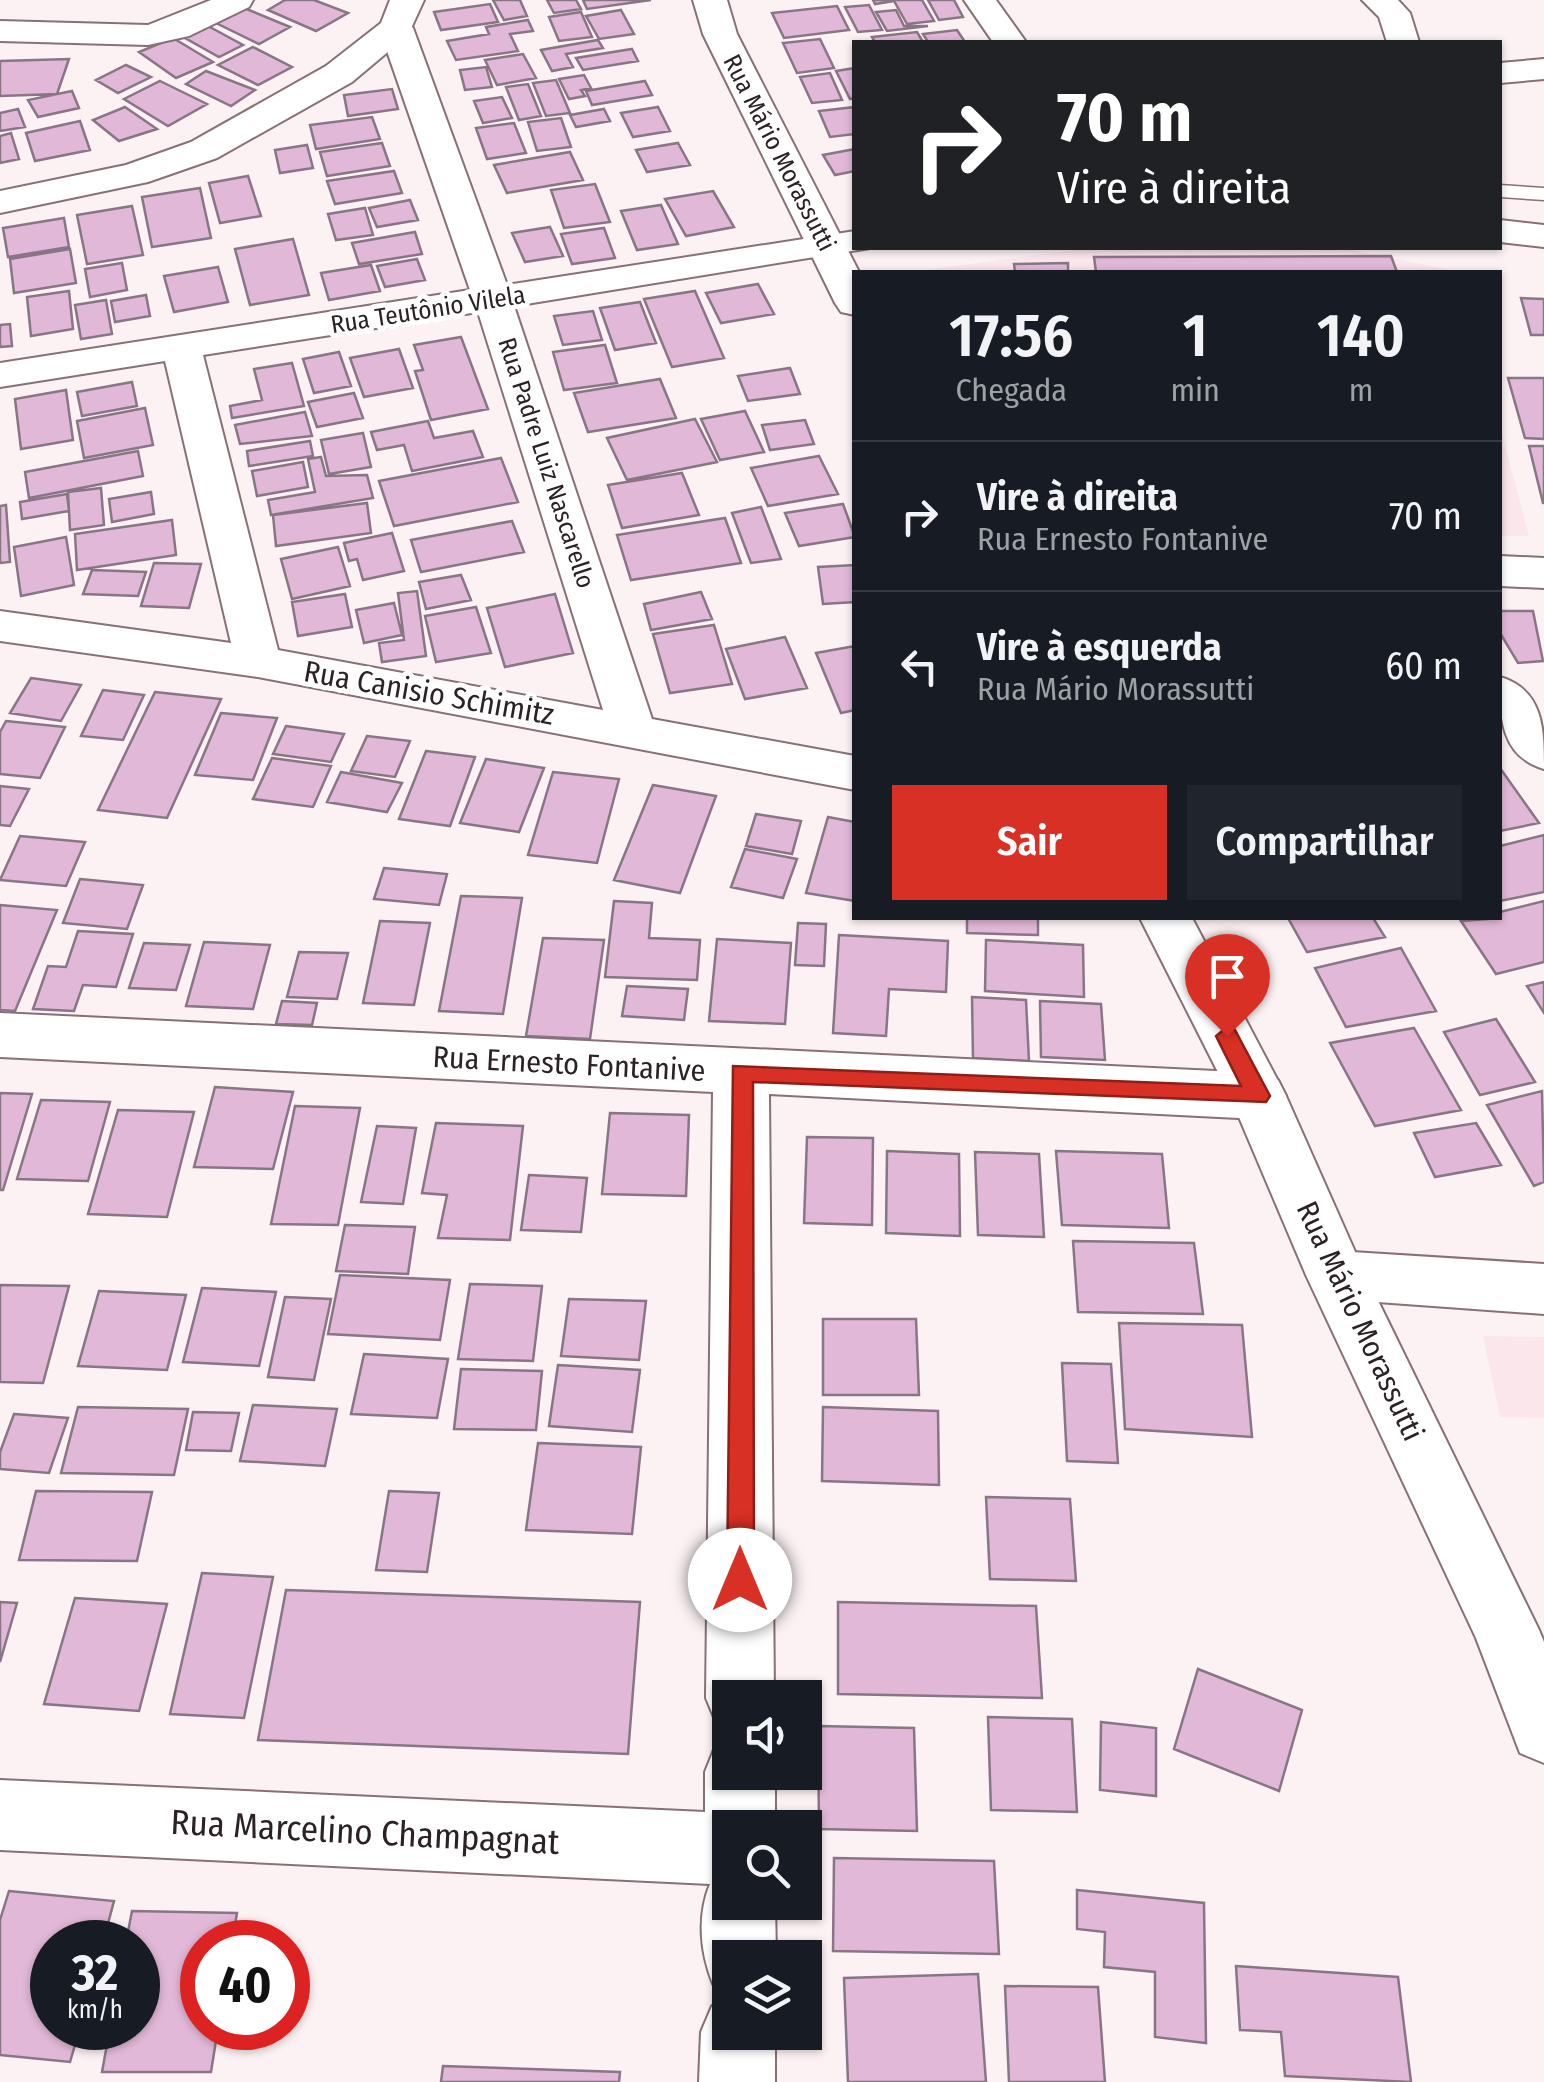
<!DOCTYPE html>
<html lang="pt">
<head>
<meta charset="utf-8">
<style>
  :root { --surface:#171b24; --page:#20242c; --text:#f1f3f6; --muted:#9ea1a6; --line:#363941; --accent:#d93025 }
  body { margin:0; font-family:"Fira Sans Condensed",sans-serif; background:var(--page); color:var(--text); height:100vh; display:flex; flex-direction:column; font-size:38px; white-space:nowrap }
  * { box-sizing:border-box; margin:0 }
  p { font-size:32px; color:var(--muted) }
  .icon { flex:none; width:55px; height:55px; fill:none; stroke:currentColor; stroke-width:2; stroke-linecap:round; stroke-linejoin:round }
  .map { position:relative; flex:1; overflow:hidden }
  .sheet { position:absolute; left:852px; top:270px; width:650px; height:650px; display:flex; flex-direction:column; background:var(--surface); border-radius:0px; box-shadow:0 2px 8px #0004 }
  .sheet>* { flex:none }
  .top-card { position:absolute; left:852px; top:40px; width:650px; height:210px; border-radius:0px; box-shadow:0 2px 8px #0004; background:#202124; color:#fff; overflow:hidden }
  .controls { position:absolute; left:712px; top:1680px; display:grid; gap:20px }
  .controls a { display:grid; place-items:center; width:110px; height:110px; border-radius:0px; background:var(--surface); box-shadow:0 2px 8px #0004; font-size:50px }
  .speed { position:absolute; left:30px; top:1920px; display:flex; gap:20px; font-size:50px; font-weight:700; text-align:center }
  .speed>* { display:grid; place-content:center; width:130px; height:130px; border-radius:50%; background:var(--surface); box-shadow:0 2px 8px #0004; line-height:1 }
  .speed small { font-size:25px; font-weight:400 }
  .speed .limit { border:15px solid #d22; background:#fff; color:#111 }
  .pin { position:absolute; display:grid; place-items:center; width:85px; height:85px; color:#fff; margin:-102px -42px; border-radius:50% 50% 50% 0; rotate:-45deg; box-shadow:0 0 10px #0007 }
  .pin .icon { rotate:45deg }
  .me { position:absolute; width:110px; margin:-55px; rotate:0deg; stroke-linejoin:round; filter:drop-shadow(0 0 8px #0008) }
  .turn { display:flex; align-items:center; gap:35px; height:210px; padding:0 40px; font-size:45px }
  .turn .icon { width:130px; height:130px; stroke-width:2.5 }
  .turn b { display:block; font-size:70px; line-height:85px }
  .eta { display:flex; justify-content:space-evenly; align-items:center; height:170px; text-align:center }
  .eta b { font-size:60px; font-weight:600; line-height:70px }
  .primary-button { display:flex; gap:20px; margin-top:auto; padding:20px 40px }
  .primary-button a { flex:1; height:115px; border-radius:0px; background:var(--accent); color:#fff; font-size:40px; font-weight:600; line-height:115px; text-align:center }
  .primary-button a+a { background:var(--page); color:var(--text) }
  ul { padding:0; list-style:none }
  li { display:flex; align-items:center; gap:30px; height:150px; padding:0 40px; border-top:2px solid var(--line) }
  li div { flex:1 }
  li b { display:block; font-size:38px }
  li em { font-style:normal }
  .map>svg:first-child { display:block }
  .built { fill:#fbe6eb }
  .building { fill:#e2b8d8; stroke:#887684; stroke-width:2.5 }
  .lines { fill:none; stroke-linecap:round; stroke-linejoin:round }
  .service-casing { stroke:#877076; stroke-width:3 }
  .minor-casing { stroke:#877076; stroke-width:4 }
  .tertiary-casing { stroke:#877076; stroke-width:4 }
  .secondary-casing { stroke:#877076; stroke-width:4 }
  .service { fill:#fff; fill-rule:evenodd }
  .minor { fill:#fff; fill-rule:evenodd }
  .tertiary { fill:#fff; fill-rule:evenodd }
  .secondary { fill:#fff; fill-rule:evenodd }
  .route { fill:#d93025; stroke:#8d1f18; stroke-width:2.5 }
  .labels { text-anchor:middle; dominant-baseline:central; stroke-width:10; stroke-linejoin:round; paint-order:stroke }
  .far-street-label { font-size:25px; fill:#2c2225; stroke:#fff }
  .street-label { font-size:30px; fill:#2c2225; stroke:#fff }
  .near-street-label { font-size:35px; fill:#2c2225; stroke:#fff }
</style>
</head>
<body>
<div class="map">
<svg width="1544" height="2082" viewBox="0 0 1544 2082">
  <rect width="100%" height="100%" fill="#fcf2f4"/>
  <path class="built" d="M1089 248H1342L1460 272H911Z
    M1500 426 1529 536H1500Z
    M1483 1336 1544 1337V1418L1500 1417Z"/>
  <path class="building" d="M285 0H314L348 13 316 31 268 10Z
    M493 0H520L527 16 504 20Z
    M547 0H576L581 9 554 13Z
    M583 0H651L587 9Z
    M873 0H922L934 21 907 24 894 1 875 4Z
    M928 0H954L963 17 939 20Z
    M490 4 498 22 441 30 434 12Z
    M869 5 882 30 858 32 845 7Z
    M837 6 849 30 784 38 772 13Z
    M244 8 290 27 259 44 216 23Z
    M621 10 634 34 599 39 586 16Z
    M896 10 904 26H928L887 31 876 12Z
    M581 12 592 37 559 41 549 17Z
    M528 20 533 31 510 34 518 51 456 60 447 41 489 34 486 27Z
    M208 26 243 45 219 57 185 38Z
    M957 30 965 42H928L923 34Z
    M917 32 923 42H875L872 37Z
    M173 38 213 62 176 78 139 52Z
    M820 39 834 68 797 73 783 43Z
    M598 40 603 48 566 54 573 67 552 71 541 50Z
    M253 47 292 67 258 85 218 65Z
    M632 49 638 61 583 70 576 58Z
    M523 54 536 78 497 85 485 60Z
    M69 59 57 94 0 96V61Z
    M126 65 151 77 118 93 96 80Z
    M486 67 492 87 465 90 460 70Z
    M855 68V98L850 99 836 71Z
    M206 71 255 90 231 106 186 84Z
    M830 73 842 100 812 103 800 77Z
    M584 75 591 88 581 90 585 96 569 99 559 79Z
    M556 80 570 113 546 116 533 83Z
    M160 81 207 104 168 126 124 99Z
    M645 81 652 95 592 105 586 91Z
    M528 84 541 116 519 120 506 87Z
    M392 89 398 109 348 116 344 95Z
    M72 91 79 108 38 117 28 100Z
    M502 97 512 118 483 123 474 101Z
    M125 107 157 129 119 141 93 120Z
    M658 107 670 131 633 137 621 113Z
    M855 107V134L830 137 819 111Z
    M18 109 25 127 0 131V113Z
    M604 109 610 121 576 127 570 115Z
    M372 117 380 139 316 149 310 125Z
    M561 118 571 147 537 151 528 122Z
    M80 121 90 150 35 161 26 133Z
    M514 123 526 153 487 159 476 128Z
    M11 133 19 159 0 163V136Z
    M382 143 390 166 327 176 320 152Z
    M678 143 690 165 647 172 636 150Z
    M307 145 313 168 280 173 275 150Z
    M855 149V171L835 175 823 155Z
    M570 152 583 180 507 193 494 165Z
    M394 171 402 193 335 204 327 181Z
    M248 176 261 216 220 223 209 183Z
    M595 184 610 222 564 228 551 190Z
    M200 188 211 238 152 247 142 197Z
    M713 191 734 227 686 236 665 199Z
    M410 200 418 220 377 227 369 208Z
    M661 205 678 244 637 250 621 211Z
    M132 206 143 255 87 264 77 215Z
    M365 208 373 235 336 240 328 214Z
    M64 218 69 247 8 257 3 228Z
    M550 227 563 256 525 262 512 233Z
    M604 228 615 258 572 264 561 234Z
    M415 232 422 254 359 264 352 243Z
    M293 239 309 295 250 305 235 249Z
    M70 249 76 283 14 293 10 259Z
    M1391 256 1397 272H1096L1094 257Z
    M417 259 425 280 385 287 377 266Z
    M122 263 127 290 90 297 85 269Z
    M1068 263V272H1015L1014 264Z
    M371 265 380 291 329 300 321 273Z
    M218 267 228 302 174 312 164 276Z
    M758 284 774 314 721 323 706 293Z
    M69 291 73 329 31 336 27 297Z
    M695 291 724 358 672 367 644 299Z
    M146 295 150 316 115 322 111 301Z
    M1521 298 1544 299V335H1531Z
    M106 300 112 334 81 339 75 305Z
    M640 302 656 343 615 350 600 308Z
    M593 311 602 340 563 345 554 316Z
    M10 324 12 346 0 347V325Z
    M461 337 488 409 431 420 415 371 423 370 414 345Z
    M605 345 617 383 564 390 553 352Z
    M399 349 413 388 364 397 350 358Z
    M339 352 351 386 314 393 303 359Z
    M292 363 304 406 232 418 230 406 262 400 254 369Z
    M790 368 800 394 748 401 738 376Z
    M1508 378H1544V439L1525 438Z
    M660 379 676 418 588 432 574 393Z
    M132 382 137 406 82 416 77 392Z
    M66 390 73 440 21 449 15 399Z
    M354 393 363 418 317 427 308 402Z
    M145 408 153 445 84 458 77 421Z
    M745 411 764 452 720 460 701 419Z
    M305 412 312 436 240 444 235 425Z
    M695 419 717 462 627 480 607 438Z
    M805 420 814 444 770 450 762 425Z
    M428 421 434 438 473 431 483 457 412 471 404 445 377 450 371 432Z
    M363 433 371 467 329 474 321 440Z
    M310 441 313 456 249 466 247 451Z
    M1529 446H1544V503H1543Z
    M138 451 143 476 29 498 25 472Z
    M819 456 838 494 768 506 751 468Z
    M321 457 326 476 367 475 373 498 271 515 268 500 315 492 308 459Z
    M501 458 518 502 394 526 379 481Z
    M303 462 308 487 257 496 252 471Z
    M682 473 699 515 622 528 608 485Z
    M101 488 104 525 70 530 68 492Z
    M151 492 154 514 112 522 109 499Z
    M67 494 69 511 22 519 20 502Z
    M367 503 371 533 276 546 273 515Z
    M843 504 855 537 799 546 785 513Z
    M6 505 10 562 0 563V506Z
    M761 507 781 559 751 563 732 513Z
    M725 518 741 563 631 580 617 535Z
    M172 520 176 555 77 570 75 534Z
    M512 521 524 552 421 572 411 540Z
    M392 533 404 571 363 580 357 559 349 561 344 543Z
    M66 537 74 585 21 596 14 547Z
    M338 547 350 586 292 599 281 559Z
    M154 563 201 564 189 608 141 606Z
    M855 565V602L823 604 818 567Z
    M92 570 146 572 138 596 83 594Z
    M461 575 471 600 426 609 419 582Z
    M417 591 426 656 382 662 379 643 404 640 398 593Z
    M701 592 712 619 651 630 644 604Z
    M345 594 352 627 298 636 292 602Z
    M555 594 573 653 505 667 487 608Z
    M394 603 402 635 364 643 356 610Z
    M476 607 491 653 436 662 425 616Z
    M1500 611H1533L1543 661 1518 663 1500 633Z
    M714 625 732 684 670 693 653 634Z
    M785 637 807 688 745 699 726 649Z
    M855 646V710L841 713 816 653Z
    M31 678 81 685 61 721 10 713Z
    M103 690 144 695 123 740 81 736Z
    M155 692 221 699 167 818 98 810Z
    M221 713 277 718 253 780 195 775Z
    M6 721 65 727 40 778 0 774V732Z
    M286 726 344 734 331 762 273 754Z
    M367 736 410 741 395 777 351 771Z
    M426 751 475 757 450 826 399 819Z
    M272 758 331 766 313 807 253 799Z
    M486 759 544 768 519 832 460 823Z
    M1500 768 1539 823 1500 831Z
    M341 772 402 783 387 812 327 802Z
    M553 772 619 779 597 863 528 855Z
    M653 785 716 796 680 893 614 880Z
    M0 786 29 789 10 826 0 825Z
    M756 814 801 821 792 854 746 846Z
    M828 817 855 822V901L806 893Z
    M1544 835V892L1500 901V846Z
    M20 836 85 842 66 886 0 880Z
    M745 849 797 859 783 898 731 887Z
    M384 868 447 874 439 905 374 899Z
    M80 879 143 885 127 929 63 923Z
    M461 896 522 898 503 1014 439 1011Z
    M614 901 652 903 649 938 700 940 697 980 605 977Z
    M1544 901V962L1496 974 1461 921 1500 918V912Z
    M0 905 57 910 15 1011 0 1010Z
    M967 918H1038V935L967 933Z
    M1288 918H1373L1385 937 1307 952Z
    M380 921 430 923 414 1005 363 1003Z
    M798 923 826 924 824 966 795 965Z
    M78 931 133 934 116 987 83 985 74 1011 33 1009 48 966 66 967Z
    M839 935 948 941 946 992 889 989 886 1036 833 1033Z
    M543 938 604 940 590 1039 526 1036Z
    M717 939 791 943 785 1024 709 1021Z
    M986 940 1083 945 1084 997 985 991Z
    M204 942 270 945 253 1009 186 1006Z
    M144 943 190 945 176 990 129 988Z
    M1401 948 1436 1011 1346 1027 1315 968Z
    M299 952 348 953 337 999 287 997Z
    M1544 982V1013L1527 986Z
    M627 986 688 989 684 1020 622 1016Z
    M972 997 1026 1000 1029 1061 973 1058Z
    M282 1001 317 1003 312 1025 276 1024Z
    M1040 1001 1101 1004 1105 1060 1041 1057Z
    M1496 1019 1535 1082 1480 1095 1444 1032Z
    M1414 1028 1461 1110 1375 1126 1330 1043Z
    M215 1087 293 1092 273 1169 194 1167Z
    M1542 1091 1544 1182 1534 1186 1487 1105Z
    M0 1093 32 1094 3 1190H0Z
    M41 1100 110 1102 88 1181 17 1179Z
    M295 1106 360 1108 338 1225 271 1224Z
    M118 1110 194 1112 167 1217 88 1214Z
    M610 1113 689 1115 686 1196 602 1194Z
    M436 1123 523 1126 510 1240 438 1238 447 1195 422 1193Z
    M1476 1123 1501 1165 1435 1177 1414 1133Z
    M377 1126 416 1128 403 1204 361 1202Z
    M807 1137 873 1138 872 1225 804 1223Z
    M887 1151 959 1154 960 1236 886 1233Z
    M1056 1151 1162 1154 1169 1228 1062 1225Z
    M975 1152 1039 1154 1044 1237 978 1235Z
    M529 1175 587 1178 581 1232 521 1230Z
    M345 1225 415 1227 408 1274 336 1271Z
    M1073 1241 1194 1243 1203 1314 1078 1312Z
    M340 1275 450 1280 440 1340 328 1334Z
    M470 1284 542 1286 533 1361 458 1359Z
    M0 1285 69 1286 43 1383 0 1382Z
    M202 1288 276 1292 259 1366 183 1362Z
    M99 1291 186 1295 167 1370 78 1366Z
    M285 1297 331 1299 314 1380 268 1377Z
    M569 1299 646 1301 639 1360 561 1356Z
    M823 1319H916L919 1395H823Z
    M1119 1323 1242 1325 1252 1437 1125 1429Z
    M364 1354 448 1359 437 1418 351 1414Z
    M1062 1363 1111 1364 1118 1463 1067 1461Z
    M558 1365 640 1370 632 1432 549 1426Z
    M461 1369 542 1371 536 1430 454 1429Z
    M253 1405 337 1409 325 1466 240 1461Z
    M78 1407 188 1409 174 1475 61 1473Z
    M823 1407 938 1411 939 1485 822 1481Z
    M193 1412 239 1413 231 1451 186 1450Z
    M14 1414 68 1418 49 1473 0 1469V1452Z
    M538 1443 641 1447 632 1534 526 1530Z
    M36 1491 152 1492 137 1561 19 1560Z
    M389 1491 439 1493 427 1572 376 1570Z
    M986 1497 1070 1499 1076 1581 990 1579Z
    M202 1573 273 1577 244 1718 170 1714Z
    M286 1590 640 1602 628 1754 258 1740Z
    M75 1598 167 1604 139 1711 44 1704Z
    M0 1602 17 1603 0 1662Z
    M838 1602 1036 1606 1042 1698 838 1694Z
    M1198 1669 1302 1710 1279 1791 1174 1749Z
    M988 1717 1072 1719 1077 1812 991 1810Z
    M1101 1722 1156 1728V1796L1100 1790Z
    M818 1726 914 1728 917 1831 819 1829Z
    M834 1858 994 1861 999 1954 833 1951Z
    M1077 1890 1204 1903 1206 2043 1155 2037V1972L1104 1967 1105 1932 1077 1929Z
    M9 1891 114 1901 103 1942H52V2028H80L70 2062 0 2055V1920Z
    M132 1911 237 1913 232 1942H202V2028H218L211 2072H102L110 2028H138V1942H126Z
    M1236 1966 1398 1977 1411 2082 1285 2076 1281 2032 1240 2030Z
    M978 1974 986 2082H848L844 1978Z
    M1005 1986 1098 1987 1105 2082H1009Z
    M443 2066 620 2072 619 2082H441Z"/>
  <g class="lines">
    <defs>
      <path id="service" d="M1500 185 1544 188V200L1500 197Z"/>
      <path id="minor" d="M211 0H253L249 7 189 36 148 45 0 41V21L148 25Z
        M964 0H996L1026 42H993Z
        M1362 0H1398L1410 13 1419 42H1387L1379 17Z
        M396 18 408 21 413 28 507 285 855 231V248H870L514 306 652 719 855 756V790L258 677 0 641V611L231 643 165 361 0 387V363L470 290 379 28 384 21ZM478 312 603 710 278 650 203 355Z
        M1544 59V79L1500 83V63Z
        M1500 220 1544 225V247L1500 242Z
        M1500 677C1544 690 1544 730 1544 769 1500 756 1500 716 1500 677Z
        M1336 1251 1544 1264V1314L1336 1299 1316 1292 1308 1275 1316 1258Z"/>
      <path id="tertiary" d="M390 0H424L408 35 352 82 217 158 148 182 0 213V191L126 165 191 142 326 66 381 23Z
        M0 1013 1258 1073 1278 1080 1286 1096 1278 1112 1258 1119 769 1094 774 1698H730V1727L716 1722 706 1698 713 1092 0 1057Z
        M730 1741V1772H775V1828H730V1902H775L776 1958H730V1991L713 1984C700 1952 697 1916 710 1884L0 1850V1780L705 1812V1772L715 1747Z
        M730 1998V2032H775V2082H699L701 2032 712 2006Z"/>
      <path id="secondary" d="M693 0H727L737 34 859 272H855V315L841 312 835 303 703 34Z
        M1500 556 1544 558V588L1500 586Z
        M1140 918H1192L1286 1096 1364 1272 1539 1630 1544 1642V1763L1520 1753 1476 1638 1306 1275 1230 1096Z"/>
    </defs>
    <use href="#service" class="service-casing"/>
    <use href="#minor" class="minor-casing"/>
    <use href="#tertiary" class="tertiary-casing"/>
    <use href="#secondary" class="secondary-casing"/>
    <use href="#service" class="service"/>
    <use href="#minor" class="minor"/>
    <use href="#tertiary" class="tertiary"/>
    <use href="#secondary" class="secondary"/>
  </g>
  <path class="route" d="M1227 1027 1235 1030 1270 1096 1266 1102 753 1082 754 1580 750 1589 740 1593 731 1589 727 1580 733 1066 1241 1086 1216 1036Z"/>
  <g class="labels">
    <g class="far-street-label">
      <text transform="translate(779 153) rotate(63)">Rua Mário Morassutti</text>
      <text transform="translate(428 310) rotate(-9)">Rua Teutônio Vilela</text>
      <text transform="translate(546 463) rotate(72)">Rua Padre Luiz Nascarello</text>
    </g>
    <g class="street-label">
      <text transform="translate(429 693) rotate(10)">Rua Canisio Schimitz</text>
      <text transform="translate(569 1064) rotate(3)">Rua Ernesto Fontanive</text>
      <text transform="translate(1360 1321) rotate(65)">Rua Mário Morassutti</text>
    </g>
    <g class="near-street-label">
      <text transform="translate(365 1832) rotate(3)">Rua Marcelino Champagnat</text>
    </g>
  </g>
</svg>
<div class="controls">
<a><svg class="icon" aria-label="sound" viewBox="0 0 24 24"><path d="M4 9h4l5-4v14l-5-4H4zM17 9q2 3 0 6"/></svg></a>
<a><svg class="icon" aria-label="search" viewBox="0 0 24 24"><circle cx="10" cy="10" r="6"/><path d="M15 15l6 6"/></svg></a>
<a><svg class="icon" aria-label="layers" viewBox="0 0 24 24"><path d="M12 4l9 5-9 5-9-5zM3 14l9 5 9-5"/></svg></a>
</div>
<div class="speed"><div>32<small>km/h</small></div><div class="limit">40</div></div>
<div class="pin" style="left:1227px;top:1036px;background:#d93025"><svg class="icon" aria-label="arrive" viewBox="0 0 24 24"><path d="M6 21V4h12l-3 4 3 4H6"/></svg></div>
<svg class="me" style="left:740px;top:1580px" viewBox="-20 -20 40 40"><circle r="19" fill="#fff"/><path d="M0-13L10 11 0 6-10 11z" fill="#d93025"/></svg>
<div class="top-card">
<div class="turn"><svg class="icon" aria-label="right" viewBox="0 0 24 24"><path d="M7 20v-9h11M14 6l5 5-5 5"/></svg><div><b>70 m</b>Vire à direita</div></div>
</div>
<section class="sheet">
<div class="eta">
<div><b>17:56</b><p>Chegada</p></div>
<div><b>1</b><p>min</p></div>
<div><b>140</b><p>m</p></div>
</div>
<ul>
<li><svg class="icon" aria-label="right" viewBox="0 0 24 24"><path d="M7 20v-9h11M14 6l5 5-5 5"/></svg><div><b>Vire à direita</b><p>Rua Ernesto Fontanive</p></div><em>70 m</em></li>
<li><svg class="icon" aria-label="left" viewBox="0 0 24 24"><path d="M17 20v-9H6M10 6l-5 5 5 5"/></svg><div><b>Vire à esquerda</b><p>Rua Mário Morassutti</p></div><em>60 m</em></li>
</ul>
<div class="primary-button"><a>Sair</a><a>Compartilhar</a></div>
</section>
</div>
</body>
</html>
